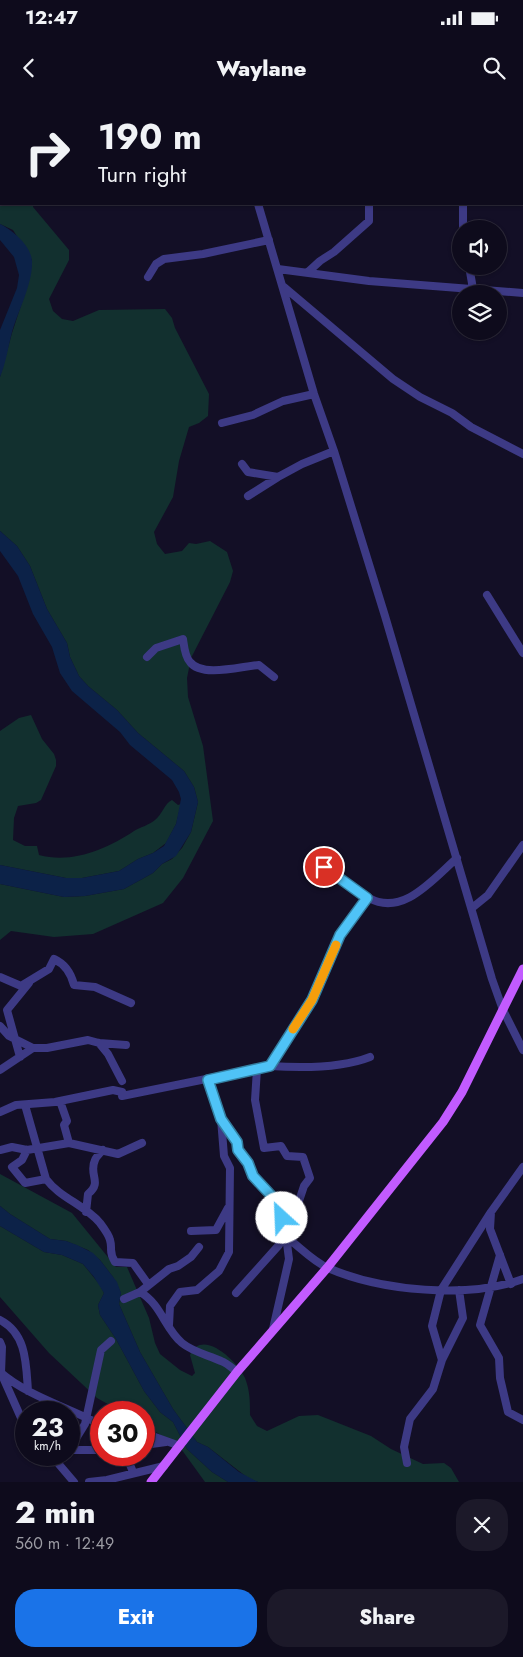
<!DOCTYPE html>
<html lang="en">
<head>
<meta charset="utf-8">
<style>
  :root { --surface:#0e0b1c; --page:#1c1929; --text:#f1f3f6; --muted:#9b9ba3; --line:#2e2b3b; --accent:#1a73e8 }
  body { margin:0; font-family:Jost,sans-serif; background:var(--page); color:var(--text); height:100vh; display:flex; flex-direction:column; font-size:19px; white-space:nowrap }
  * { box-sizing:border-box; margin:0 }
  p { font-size:16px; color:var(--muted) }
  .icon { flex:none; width:28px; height:28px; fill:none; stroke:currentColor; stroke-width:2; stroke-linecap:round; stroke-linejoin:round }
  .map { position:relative; height:1382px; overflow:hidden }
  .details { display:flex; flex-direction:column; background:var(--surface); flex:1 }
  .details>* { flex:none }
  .top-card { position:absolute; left:0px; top:0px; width:524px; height:105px; box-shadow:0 1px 4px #0004,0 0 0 1px var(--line); background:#0e0b1c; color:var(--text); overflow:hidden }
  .fabs { position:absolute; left:452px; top:120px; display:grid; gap:10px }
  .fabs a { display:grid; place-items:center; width:55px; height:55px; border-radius:50%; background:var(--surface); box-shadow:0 1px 4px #0004,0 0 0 1px var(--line); font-size:25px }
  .speed { position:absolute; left:15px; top:1301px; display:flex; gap:10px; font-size:25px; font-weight:700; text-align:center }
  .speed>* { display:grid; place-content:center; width:65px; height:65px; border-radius:50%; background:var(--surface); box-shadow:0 1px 4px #0004,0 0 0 1px var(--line); line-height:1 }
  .speed small { font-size:12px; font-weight:400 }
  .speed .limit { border:8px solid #d22; background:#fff; color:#111 }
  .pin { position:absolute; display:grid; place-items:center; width:42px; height:42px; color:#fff; margin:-21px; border:2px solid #fff; border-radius:50%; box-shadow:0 1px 5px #0007 }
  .me { position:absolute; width:55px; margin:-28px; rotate:335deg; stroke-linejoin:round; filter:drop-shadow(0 0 4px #0008) }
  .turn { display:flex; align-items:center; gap:18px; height:105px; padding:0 15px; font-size:22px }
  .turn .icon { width:65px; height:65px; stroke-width:2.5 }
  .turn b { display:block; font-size:35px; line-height:42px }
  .round { display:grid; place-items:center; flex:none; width:52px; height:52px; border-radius:20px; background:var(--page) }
  .headline { display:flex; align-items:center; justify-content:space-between; height:85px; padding:0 15px }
  h1 { font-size:30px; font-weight:800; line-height:38px }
  .action { display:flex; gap:10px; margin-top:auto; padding:10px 15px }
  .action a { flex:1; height:58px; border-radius:20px; background:var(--accent); color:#fff; font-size:20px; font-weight:800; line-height:58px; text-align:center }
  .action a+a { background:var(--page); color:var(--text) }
  .status { display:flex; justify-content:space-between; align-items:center; height:35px; padding:0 25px; background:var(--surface); direction:ltr }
  .status svg { height:14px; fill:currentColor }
  header { display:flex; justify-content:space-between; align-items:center; height:65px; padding:0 15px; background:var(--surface); font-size:22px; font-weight:800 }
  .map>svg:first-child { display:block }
  .green { fill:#12302f }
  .water { fill:#0c2248 }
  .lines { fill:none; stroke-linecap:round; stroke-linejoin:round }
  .minor { stroke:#3d3a85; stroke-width:8 }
  .major { stroke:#c25bff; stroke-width:9 }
  .route-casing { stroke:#337fa1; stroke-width:12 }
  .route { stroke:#4fc3f7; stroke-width:9 }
  .slow { stroke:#f59e0b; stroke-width:9 }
</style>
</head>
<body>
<div class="status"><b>12:47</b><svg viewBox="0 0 49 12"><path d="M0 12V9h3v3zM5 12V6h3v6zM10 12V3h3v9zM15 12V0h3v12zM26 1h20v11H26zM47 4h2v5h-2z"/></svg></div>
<header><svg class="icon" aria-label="back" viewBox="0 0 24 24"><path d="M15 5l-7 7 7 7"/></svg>Waylane<svg class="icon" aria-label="search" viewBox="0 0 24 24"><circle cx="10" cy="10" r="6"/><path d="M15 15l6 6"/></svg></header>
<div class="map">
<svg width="523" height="1382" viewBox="0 0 523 1382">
  <rect width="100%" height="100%" fill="#130f26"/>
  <path class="green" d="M0 0H35L1 1V104H33V107L69 150V160L49 199 53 211 62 219 73 221 99 210 165 209 172 218 175 228 209 294 208 316 199 323 189 327 179 361 173 397 154 432 157 444 165 454 182 451 189 443 196 444 210 441 227 452 233 471 230 482 191 558 187 578 188 597 203 646 213 721 183 778 163 803 93 834 54 837 11 831 0 840V784L64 797 85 796 124 789 153 773 162 764 172 759 182 748 191 732 198 702 194 687 184 671 138 633 117 610 88 586 79 576 70 557 67 543 47 509 30 466 17 446 0 431V277L12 233 28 184 32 160 13 130 0 124Z
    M31 615 42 639 54 654 56 660V666L41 700 36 703 18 706 14 718 13 740 25 746H37L39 755C72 764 107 749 134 731 141 727 149 725 155 720 162 715 164 704 172 700L178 705 181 704 176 724 166 743 153 753 138 759 119 771 82 778H66L0 765V631L19 618Z
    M0 1074 72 1113 116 1167H127L149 1218 155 1243 160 1254 180 1270 192 1276 195 1273 190 1255C202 1227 238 1262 245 1278 250 1291 250 1301 250 1315L257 1326 267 1331 299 1316 318 1315 371 1336 391 1349 423 1364 444 1363 451 1368 459 1382H258L248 1378 208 1347 197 1342 173 1309 140 1252 119 1204 121 1193 113 1177 100 1160 88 1150 66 1141 50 1139 10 1114 0 1106Z
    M0 1126 44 1152 62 1155 83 1164 100 1185 104 1193 98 1205 100 1215 116 1239 144 1291 160 1312 173 1322 187 1349 212 1372 228 1382H205L179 1346 144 1325V1312H122L97 1298 49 1253 0 1197Z"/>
  <path class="water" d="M0 124C12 130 31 145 32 161 33 183 18 211 12 232 8 247 6 263 0 277V230L17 188 19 175 14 157 0 140Z
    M0 431 17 446 30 466 47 509 67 543 70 557 79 576 88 586 117 610 138 633 184 671 194 687 198 702 191 732 176 756 162 764 153 773 124 789 85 796 64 797 0 784V765L66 778H82L119 771 138 759 153 753 164 746 176 724 181 699 179 692 172 680 130 645 120 632 72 591 60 573 52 547 33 514 18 476 0 451Z
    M0 1106 10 1114 50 1139 66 1141 77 1145 93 1153 100 1160 117 1182 121 1193 119 1204 140 1252 173 1309 197 1342 208 1347 239 1372 258 1382H228L212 1372 187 1349 173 1322 160 1312 144 1291 116 1239 100 1215 98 1205 104 1193 94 1177 83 1164 62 1155 44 1152 0 1126Z"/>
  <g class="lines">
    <path class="minor" d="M226 0 227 1
      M363 0V1
      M463 0 465 1
      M452 1 453 0
      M258 104 314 294 334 351 385 516 492 879 503 910 523 950
      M463 104V129
      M469 166 473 189
      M278 169 369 181 523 193
      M308 172 320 161 334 152 369 121V104
      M148 177 156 164 164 159 203 154 269 140
      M284 187 393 279 420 297 452 313 471 327 523 354
      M222 323 253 315 283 301 314 294
      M242 364 248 372 278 377 302 364 334 351
      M248 396 278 377
      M487 495 523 553
      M147 557 156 548 183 539C184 546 185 557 190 562 202 578 242 566 259 565L274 577
      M320 759 324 767C340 776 354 790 369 798 403 817 433 779 457 758
      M472 808 488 795 523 745
      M0 877 21 886 49 869 54 859C65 864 71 873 74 885L95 887 131 903
      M0 926 9 936 33 948H47L88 940 99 943 126 945
      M99 943 108 954 122 981
      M20 957 7 910 29 883
      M270 966C300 968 342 968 370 957
      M257 969 255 1000 264 1048 281 1046 287 1056 303 1057 310 1078 304 1086 296 1110 297 1121 286 1136 289 1159 273 1229
      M0 970 33 948
      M208 980 221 1019 237 1042V1050L248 1063 253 1076 281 1106 283 1135 279 1145 236 1193
      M122 996 270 966 312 900 340 835 367 798
      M60 1001 67 1021 64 1025 69 1043
      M25 1005 46 1079C60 1098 85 1105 100 1123 103 1127 109 1135 110 1140 113 1150 108 1151 115 1162L133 1163 148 1184
      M0 1012 16 1005 55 1002 113 990 122 992
      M0 1050 12 1047 27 1050 69 1043 118 1054 142 1043
      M27 1050 22 1060 12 1067 25 1083 46 1079
      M86 1112 88 1094C103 1082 88 1075 95 1060 96 1057 100 1053 103 1050
      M191 1131 216 1130 228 1108
      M285 1136C299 1146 312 1161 328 1168 381 1191 468 1199 523 1179
      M500 1155 480 1225 499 1258 500 1278 508 1312 523 1320
      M511 1184 490 1129 491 1112 523 1067
      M140 1192C161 1204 165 1229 182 1243 193 1252 208 1255 221 1261 227 1263 232 1268 237 1272
      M124 1199 140 1192 169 1169 178 1166 191 1157 199 1147
      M0 1220C27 1234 26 1264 28 1291
      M169 1225 170 1206 180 1192 197 1190 219 1171 229 1152 230 1068 224 1056 221 1019
      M0 1242 2 1247 1 1273 26 1329
      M442 1260 463 1218 459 1190
      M0 1272C29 1297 68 1307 101 1325
      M144 1333 180 1346
      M144 1345 166 1342
      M69 1346 77 1337 85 1324 101 1250 111 1241
      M69 1350H101
      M51 1355 74 1382
      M126 1355 133 1372
      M407 1363 404 1347 410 1319 433 1289 442 1260 432 1226 441 1190 491 1112
      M89 1382 107 1380 164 1366"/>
    <path class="major" d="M151 1382 237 1272 327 1168 443 1022 462 992 523 869"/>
  </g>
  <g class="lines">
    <defs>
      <path id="route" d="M282 1118 281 1106 253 1076 248 1063 238 1050 237 1042 221 1019 208 980 270 966 312 900 340 835 367 798 324 767"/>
    </defs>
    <use href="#route" class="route-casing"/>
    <use href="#route" class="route"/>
    <path class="slow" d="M293 929 312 900 336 845"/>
  </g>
</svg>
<div class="fabs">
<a><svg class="icon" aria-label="sound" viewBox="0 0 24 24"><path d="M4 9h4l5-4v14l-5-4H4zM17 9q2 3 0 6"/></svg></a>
<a><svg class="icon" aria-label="layers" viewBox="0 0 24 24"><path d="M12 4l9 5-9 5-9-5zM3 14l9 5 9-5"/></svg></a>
</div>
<div class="speed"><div>23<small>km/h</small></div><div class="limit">30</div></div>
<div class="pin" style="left:324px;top:767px;background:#d93025"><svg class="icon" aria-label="arrive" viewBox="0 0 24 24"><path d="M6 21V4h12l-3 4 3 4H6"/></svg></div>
<svg class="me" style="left:282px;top:1118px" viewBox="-20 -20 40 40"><circle r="19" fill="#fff"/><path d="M0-13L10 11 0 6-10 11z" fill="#4fc3f7"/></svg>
<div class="top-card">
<div class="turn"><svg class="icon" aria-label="right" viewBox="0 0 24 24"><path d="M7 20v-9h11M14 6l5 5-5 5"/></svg><div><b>190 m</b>Turn right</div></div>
</div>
</div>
<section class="details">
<div class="headline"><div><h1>2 min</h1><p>560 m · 12:49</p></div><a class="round"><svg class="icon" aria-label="close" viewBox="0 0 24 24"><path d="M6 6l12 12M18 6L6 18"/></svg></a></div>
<div class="action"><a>Exit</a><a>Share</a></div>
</section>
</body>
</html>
